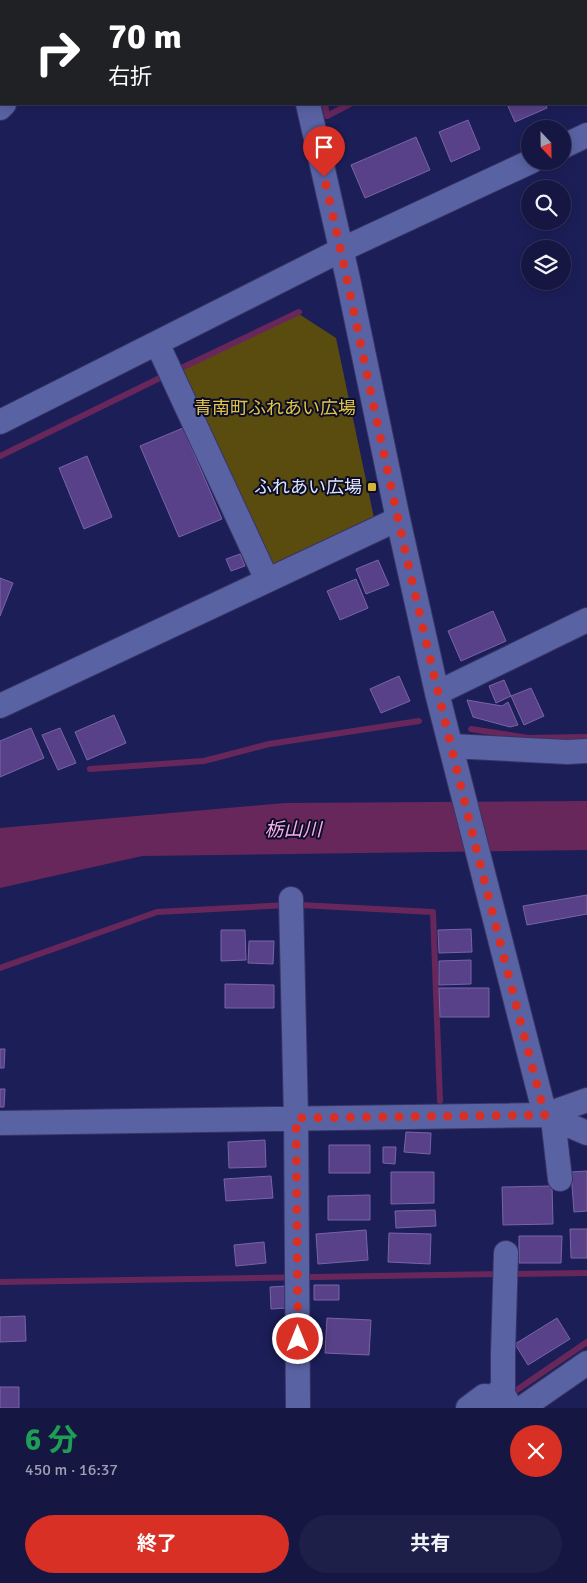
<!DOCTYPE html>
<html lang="ja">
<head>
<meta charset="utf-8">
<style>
  body { margin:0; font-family:Signika,"Noto Sans JP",sans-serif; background:#1e1f49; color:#f1f3f6; height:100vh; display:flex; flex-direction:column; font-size:19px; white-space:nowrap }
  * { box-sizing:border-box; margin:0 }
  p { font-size:16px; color:#9d9fb2 }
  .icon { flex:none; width:28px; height:28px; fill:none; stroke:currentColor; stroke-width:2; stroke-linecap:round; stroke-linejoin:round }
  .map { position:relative; height:1408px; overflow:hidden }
  .sheet { display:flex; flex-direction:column; background:#151642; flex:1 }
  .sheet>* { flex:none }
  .hud { position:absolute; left:0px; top:0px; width:588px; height:105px; box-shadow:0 2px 12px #0003,0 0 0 1px #34355b; background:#202124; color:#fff; overflow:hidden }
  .needle { width:32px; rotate:158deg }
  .controls { position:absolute; left:521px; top:120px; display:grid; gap:10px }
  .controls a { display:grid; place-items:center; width:50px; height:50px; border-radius:50%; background:#151642; box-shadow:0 2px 12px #0003,0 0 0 1px #34355b; font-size:25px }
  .pin { position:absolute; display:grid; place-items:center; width:42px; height:42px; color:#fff; margin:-51px -21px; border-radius:50% 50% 50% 0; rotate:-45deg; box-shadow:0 0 5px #0007 }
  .pin .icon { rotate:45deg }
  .me { position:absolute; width:55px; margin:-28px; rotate:0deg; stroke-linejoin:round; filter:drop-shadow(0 0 4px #0008) }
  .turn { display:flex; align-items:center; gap:18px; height:105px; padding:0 25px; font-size:22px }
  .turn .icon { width:65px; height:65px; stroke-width:2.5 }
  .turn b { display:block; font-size:35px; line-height:42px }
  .round { display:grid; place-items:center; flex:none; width:52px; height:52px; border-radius:26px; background:#1e1f49 }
  .overview { display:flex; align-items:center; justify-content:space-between; height:85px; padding:0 25px }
  h1 { font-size:30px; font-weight:700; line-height:38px; color:#1e9e55 }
  .button { display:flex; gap:10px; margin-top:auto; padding:10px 25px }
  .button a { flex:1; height:58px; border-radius:30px; background:#d93025; color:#fff; font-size:20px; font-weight:700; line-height:58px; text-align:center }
  .button a+a { background:#1e1f49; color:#f1f3f6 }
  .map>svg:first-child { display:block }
  .green { fill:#5a4c0e }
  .water { fill:#68275b }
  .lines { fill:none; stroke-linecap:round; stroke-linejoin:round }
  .stream { stroke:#68275b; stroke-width:6 }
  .building { fill:#584188; stroke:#7864a7 }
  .minor-casing { stroke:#393465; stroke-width:26 }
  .minor { stroke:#5963a4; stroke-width:24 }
  .route { stroke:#d93025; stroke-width:9; stroke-dasharray:0 16.2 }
  .poi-dot { fill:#d3b635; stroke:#0b0d26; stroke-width:2 }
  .labels { text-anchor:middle; stroke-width:4; stroke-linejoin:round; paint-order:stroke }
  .park-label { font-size:18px; fill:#e2c548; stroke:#0b0d26 }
  .poi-label { font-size:18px; fill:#e0e5fb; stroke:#0b0d26; text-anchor:end }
  .water-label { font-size:19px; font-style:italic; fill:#faade7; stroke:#0b0d26 }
</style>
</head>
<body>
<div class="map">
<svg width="587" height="1408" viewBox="0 0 587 1408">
  <rect width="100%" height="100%" fill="#1c1e58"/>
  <path class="green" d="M 299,314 L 336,338 L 374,518 L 266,570 L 176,372 Z"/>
  <path class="water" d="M 587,801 L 587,850 L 142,856 L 0,888 L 0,828 L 285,803 Z"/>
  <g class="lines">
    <path class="stream" d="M 301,0 L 301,1
      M 102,1 L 103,0
      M 586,12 L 587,12
      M 325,104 L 327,116 L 350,104
      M 175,371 L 299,312
      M 0,456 L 166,375
      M 471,729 L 528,738 L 587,737
      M 90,769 L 204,761 L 269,744 L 419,721
      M 300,905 L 433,912 L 440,1101
      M 0,968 L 157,912 L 288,905
      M 511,1274 L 587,1273
      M 0,1282 L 501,1274
      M 508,1396 L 587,1342"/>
  </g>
  <path class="building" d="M 507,104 L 546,104 L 547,108 L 515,122 Z
    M 468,120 L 480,149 L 451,162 L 439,132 Z
    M 416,137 L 430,170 L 365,198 L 351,165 Z
    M 183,428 L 222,519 L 179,537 L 140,446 Z
    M 87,456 L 112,517 L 84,529 L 59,468 Z
    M 240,554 L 245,566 L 231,571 L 226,559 Z
    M 378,560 L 389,585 L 366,594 L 356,569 Z
    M 0,578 L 13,583 L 0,616 Z
    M 356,579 L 368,608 L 340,620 L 327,591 Z
    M 493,611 L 506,641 L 461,661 L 448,631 Z
    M 399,676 L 410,701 L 381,713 L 370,689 Z
    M 504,680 L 511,696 L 496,703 L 489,686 Z
    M 531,688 L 544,716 L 524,725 L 511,696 Z
    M 467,700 L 502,706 L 508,702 L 518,725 L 510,727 L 473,717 Z
    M 114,715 L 126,743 L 87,760 L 75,732 Z
    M 31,728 L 44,758 L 0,777 L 0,741 Z
    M 60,728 L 76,763 L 58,770 L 42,735 Z
    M 587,895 L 587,914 L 527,925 L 523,906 Z
    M 471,929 L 472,952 L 439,953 L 438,930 Z
    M 221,930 L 245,930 L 246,960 L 221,961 Z
    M 249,941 L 274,941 L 273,964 L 248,963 Z
    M 471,960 L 471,984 L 439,985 L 439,961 Z
    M 225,984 L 274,985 L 274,1008 L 225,1008 Z
    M 439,988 L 489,988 L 489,1017 L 440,1017 Z
    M 0,1049 L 5,1049 L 4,1068 L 0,1068 Z
    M 0,1089 L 5,1089 L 4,1107 L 0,1107 Z
    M 406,1132 L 431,1133 L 430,1154 L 404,1152 Z
    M 265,1140 L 266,1167 L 229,1168 L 228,1142 Z
    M 329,1145 L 370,1145 L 370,1173 L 329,1173 Z
    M 383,1147 L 396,1147 L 395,1164 L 383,1163 Z
    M 587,1171 L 587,1211 L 574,1212 L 571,1172 Z
    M 391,1172 L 434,1172 L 434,1203 L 391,1204 Z
    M 271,1176 L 273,1198 L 226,1201 L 224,1179 Z
    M 552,1186 L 553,1224 L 503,1225 L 502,1187 Z
    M 370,1195 L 370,1220 L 328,1220 L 328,1196 Z
    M 435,1210 L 436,1226 L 396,1228 L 395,1211 Z
    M 570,1229 L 587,1229 L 587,1258 L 571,1258 Z
    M 366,1230 L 368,1260 L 318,1264 L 316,1234 Z
    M 389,1233 L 431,1234 L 430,1264 L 388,1262 Z
    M 519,1236 L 562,1236 L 561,1263 L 519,1263 Z
    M 264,1242 L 266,1263 L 236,1266 L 234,1245 Z
    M 314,1285 L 339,1285 L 339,1300 L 314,1300 Z
    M 286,1286 L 287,1308 L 271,1309 L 270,1287 Z
    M 25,1316 L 26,1341 L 0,1342 L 0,1317 Z
    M 327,1318 L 371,1320 L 369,1355 L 325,1353 Z
    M 557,1318 L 570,1339 L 528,1365 L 515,1344 Z
    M 0,1387 L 19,1387 L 19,1408 L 0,1408 Z"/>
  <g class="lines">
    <defs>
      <path id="minor" d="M 284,0 L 284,1
        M 115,1 L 116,0
        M 308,104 L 348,279 L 398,519 L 437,693 L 545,1115
        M 0,108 L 4,104
        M 562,147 L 587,135
        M 157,343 L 267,580
        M 0,422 L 341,250 L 532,161
        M 437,693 L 587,620
        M 0,706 L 398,519
        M 451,746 L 567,752 L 587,751
        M 291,899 L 296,1118 L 298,1408
        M 545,1115 L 587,1133
        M 553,1119 L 560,1179
        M 0,1123 L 545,1115 L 587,1100
        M 492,1397 L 503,1389 L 503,1354 L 506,1253
        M 468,1408 L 484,1396 L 506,1399
        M 522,1408 L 587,1363"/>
    </defs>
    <use href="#minor" class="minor-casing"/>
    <use href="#minor" class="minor"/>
  </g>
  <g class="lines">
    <path class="route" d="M 298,1339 L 296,1118 L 545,1115 C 493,918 443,721 399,523 C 373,407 351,292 324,177"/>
  </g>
  <rect class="poi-dot" x="367" y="482" width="10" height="10" rx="2.5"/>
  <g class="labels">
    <g class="park-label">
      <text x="275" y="414">青南町ふれあい広場</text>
    </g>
    <g class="poi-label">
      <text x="362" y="493">ふれあい広場</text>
    </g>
    <g class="water-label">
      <text x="293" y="836">栃山川</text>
    </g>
  </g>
</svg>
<div class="controls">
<a><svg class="needle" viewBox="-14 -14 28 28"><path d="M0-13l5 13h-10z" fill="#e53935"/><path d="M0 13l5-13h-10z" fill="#9d9fb2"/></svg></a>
<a><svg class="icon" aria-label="search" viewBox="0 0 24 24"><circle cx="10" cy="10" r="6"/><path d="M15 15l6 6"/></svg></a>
<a><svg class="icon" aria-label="layers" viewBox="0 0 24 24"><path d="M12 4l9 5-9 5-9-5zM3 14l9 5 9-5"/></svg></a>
</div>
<div class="pin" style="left:324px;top:177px;background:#d93025"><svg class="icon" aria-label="arrive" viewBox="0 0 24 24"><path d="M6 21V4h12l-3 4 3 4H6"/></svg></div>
<svg class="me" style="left:298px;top:1339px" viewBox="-20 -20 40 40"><circle r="17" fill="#d93025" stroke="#fff" stroke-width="3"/><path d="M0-11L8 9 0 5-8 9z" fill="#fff"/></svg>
<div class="hud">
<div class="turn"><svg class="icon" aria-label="right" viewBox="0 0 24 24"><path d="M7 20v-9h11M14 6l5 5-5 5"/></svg><div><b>70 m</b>右折</div></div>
</div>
</div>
<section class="sheet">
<div class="overview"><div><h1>6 分</h1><p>450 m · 16:37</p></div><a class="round" style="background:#d93025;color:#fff"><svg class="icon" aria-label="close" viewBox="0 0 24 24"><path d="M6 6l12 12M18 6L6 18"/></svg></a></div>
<div class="button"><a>終了</a><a>共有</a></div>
</section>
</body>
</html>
